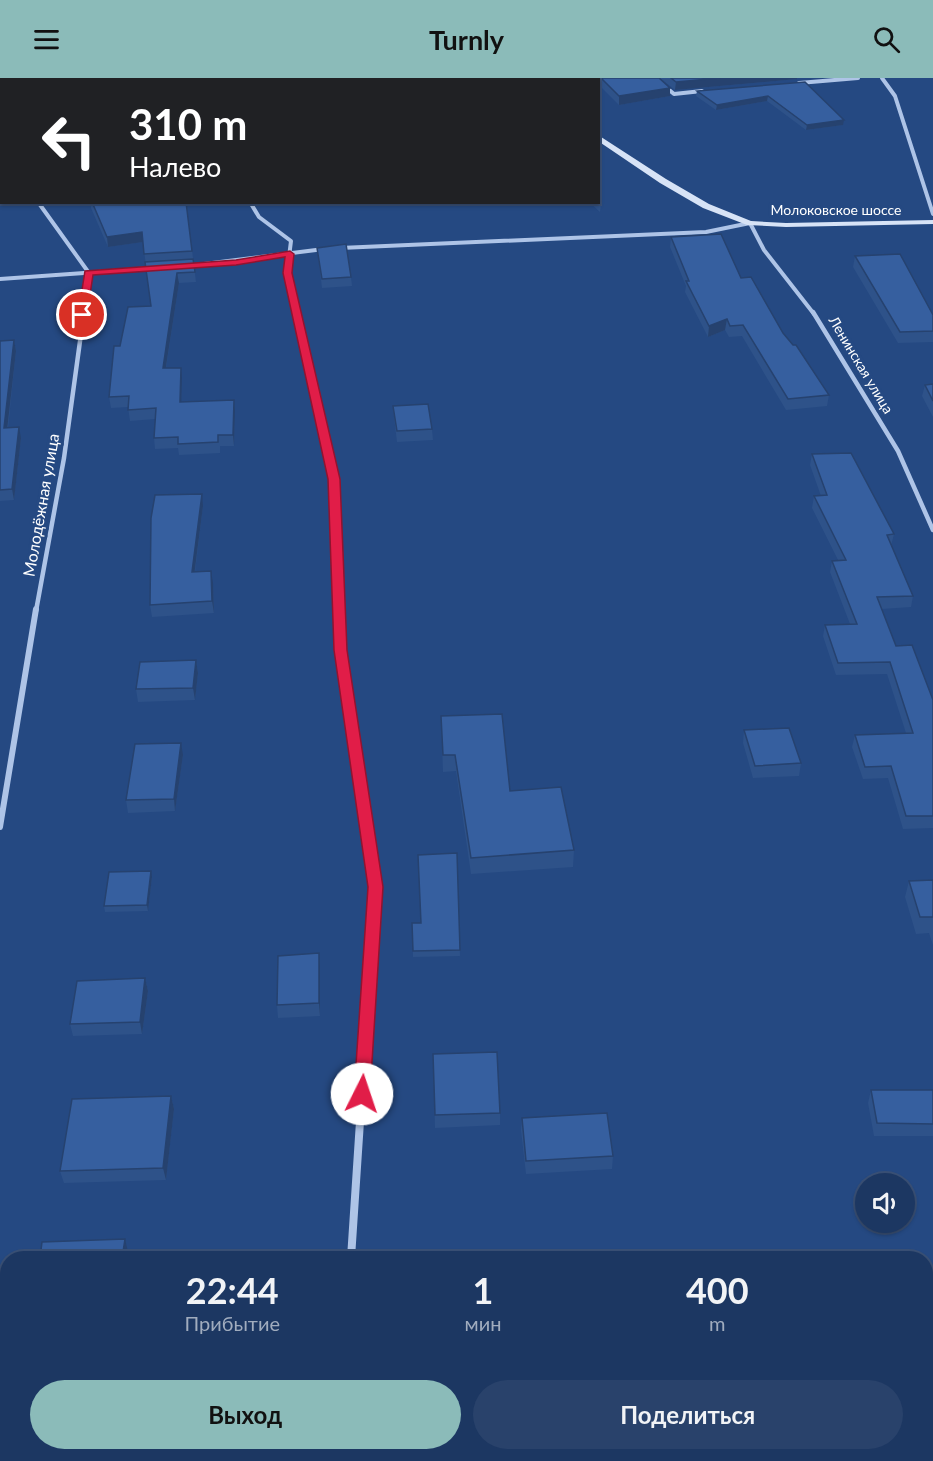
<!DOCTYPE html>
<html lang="ru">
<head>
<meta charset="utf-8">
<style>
  body { margin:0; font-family:Lato,sans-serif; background:#29426b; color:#f1f3f6; height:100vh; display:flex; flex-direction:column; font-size:22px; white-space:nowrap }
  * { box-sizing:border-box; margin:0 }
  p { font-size:20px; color:#a0acbe }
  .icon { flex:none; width:33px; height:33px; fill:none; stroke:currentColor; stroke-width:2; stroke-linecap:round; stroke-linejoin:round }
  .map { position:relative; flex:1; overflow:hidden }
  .sheet { position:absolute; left:0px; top:1173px; width:933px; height:210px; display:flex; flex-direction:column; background:#1c3762; border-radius:24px 24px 0 0; box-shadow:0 2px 4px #0004,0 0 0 2px #3a5177 }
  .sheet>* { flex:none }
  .guide { position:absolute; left:0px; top:0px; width:600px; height:126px; box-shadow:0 2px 4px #0004,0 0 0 2px #3a5177; background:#202124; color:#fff; overflow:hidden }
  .controls { position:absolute; left:855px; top:1095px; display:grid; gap:12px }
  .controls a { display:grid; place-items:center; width:60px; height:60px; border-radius:50%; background:#1c3762; box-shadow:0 2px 4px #0004,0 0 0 2px #3a5177; font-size:30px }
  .pin { position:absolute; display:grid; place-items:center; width:51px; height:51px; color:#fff; margin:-26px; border:3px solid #fff; border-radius:50%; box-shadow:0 2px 6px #0007 }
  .me { position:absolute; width:66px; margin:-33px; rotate:4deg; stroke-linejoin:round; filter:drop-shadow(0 0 4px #0008) }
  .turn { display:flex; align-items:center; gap:21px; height:126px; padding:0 30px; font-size:27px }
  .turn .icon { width:78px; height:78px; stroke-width:2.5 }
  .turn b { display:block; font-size:42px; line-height:51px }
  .eta { display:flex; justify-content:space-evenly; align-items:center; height:102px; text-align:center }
  .eta b { font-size:36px; font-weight:700; line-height:42px }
  .button { display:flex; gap:12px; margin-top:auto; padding:12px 30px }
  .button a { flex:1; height:69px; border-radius:36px; background:#8bbbb9; color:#111; font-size:24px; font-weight:700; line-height:69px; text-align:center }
  .button a+a { background:#29426b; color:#f1f3f6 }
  header { display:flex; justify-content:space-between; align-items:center; height:78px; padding:0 30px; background:#8bbbb9; color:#111; font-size:27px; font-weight:700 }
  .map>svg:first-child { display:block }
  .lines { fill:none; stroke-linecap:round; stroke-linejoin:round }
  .minor-far3 { stroke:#aec4e7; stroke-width:4 }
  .minor-far2 { stroke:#aec4e7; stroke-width:4.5 }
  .minor-far1 { stroke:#aec4e7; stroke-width:6 }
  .minor { stroke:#aec4e7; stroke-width:8 }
  .secondary { fill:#d7e3f6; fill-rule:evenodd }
  .wall { fill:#2e5289 }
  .shaded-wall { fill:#26426f }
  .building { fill:#365f9f; stroke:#26426f; stroke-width:1.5 }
  .route { fill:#e11d48; stroke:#92132f; stroke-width:1.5 }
  .labels { text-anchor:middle; stroke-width:6; stroke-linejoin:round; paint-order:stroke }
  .far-street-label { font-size:14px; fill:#fff; stroke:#254982 }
  .street-label { font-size:16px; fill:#fff; stroke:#254982 }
</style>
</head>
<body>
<header><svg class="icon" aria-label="menu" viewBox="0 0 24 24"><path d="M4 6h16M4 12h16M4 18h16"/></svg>Turnly<svg class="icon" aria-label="search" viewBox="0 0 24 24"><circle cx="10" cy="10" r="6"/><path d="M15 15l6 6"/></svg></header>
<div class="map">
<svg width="933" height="1383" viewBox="0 0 933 1383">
  <rect width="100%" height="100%" fill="#254982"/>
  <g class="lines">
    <path class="minor-far3" d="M 655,0 L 674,16 L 702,13
      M 882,0 L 895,18 L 933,136
      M 799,5 L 858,0
      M 0,59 L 2,61
      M 38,124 L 89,195 L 84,236
      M 250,124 L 259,139 L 291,163 L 287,195 L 296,236
      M 340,170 L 706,154 L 750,145 L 764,172 L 814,236
      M 188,188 L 324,171
      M 0,201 L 154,190"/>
    <path class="minor-far2" d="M 296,234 L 334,401 L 339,533
      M 813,234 L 898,373 L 933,452
      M 36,533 L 64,380 L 84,234"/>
    <path class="minor-far1" d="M 339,531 L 341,571 L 376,809 L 369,908
      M 0,749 L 36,531"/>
    <path class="minor" d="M 351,1180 L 369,907
      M 333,1376 L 333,1383"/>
    <path class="secondary" d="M 510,0 L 517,0 L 518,2 L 511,2 Z
      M 598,57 L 666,101 L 709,126 L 751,143 L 786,145 L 933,142 L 933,146 L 786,149 L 747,147 L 703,130 L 660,105 L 598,63 Z"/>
  </g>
  <path class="wall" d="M 592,0 L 659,0 L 670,10 L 670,18 L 619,27 L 598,6 L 598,2 L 594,2 Z
    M 660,0 L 797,0 L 797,1 L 675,12 Z
    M 805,4 L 843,47 L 806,52 L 767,23 L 716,32 L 696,18 L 697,13 Z
    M 598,120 L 601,126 L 600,134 L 589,124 L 598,124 Z
    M 90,124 L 186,124 L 196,204 L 179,205 L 166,290 L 182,300 L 181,324 L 234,322 L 235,333 L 234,368 L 220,368 L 220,375 L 179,377 L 178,370 L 155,371 L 154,360 L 155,341 L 130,343 L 128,329 L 111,330 L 109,319 L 120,268 L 151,228 L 143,164 L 108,169 L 91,130 Z
    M 671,159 L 741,200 L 829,317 L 827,328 L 786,332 L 742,258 L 729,259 L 725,252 L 708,259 L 685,214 L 686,208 L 670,169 Z
    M 317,170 L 351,199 L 352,208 L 322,210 Z
    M 855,178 L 933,237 L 933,264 L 898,265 L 853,189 Z
    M 14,262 L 16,273 L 8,350 L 21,360 L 14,422 L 0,423 L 0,263 Z
    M 933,306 L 933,339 L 922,318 L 925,307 Z
    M 393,328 L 432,351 L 433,362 L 397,364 L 394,339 Z
    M 812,376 L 894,456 L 891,468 L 913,518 L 911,529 L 882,531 L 896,568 L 933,622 L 933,750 L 903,751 L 888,700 L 863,701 L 852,669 L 855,657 L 906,655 L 887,596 L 836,597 L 823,558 L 825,547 L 850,546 L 830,494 L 832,483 L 838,482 L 812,430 L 814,418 L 821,418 L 810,387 Z
    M 203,428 L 195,494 L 213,505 L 214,535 L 152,539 L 150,527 Z
    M 196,582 L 198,595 L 195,622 L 138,624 L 136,611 Z
    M 441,638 L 510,713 L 574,772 L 573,789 L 471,796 L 456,693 L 443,694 Z
    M 744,652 L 801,685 L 799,698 L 753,700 L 743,665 Z
    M 183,677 L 175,733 L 128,735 L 126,722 Z
    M 457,775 L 460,878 L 413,879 L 412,845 L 420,845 Z
    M 152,799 L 148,833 L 105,834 L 104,828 Z
    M 933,802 L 933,867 L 929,855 L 916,856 L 905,819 L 909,803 Z
    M 319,875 L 320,888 L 320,938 L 278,940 L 277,927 Z
    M 145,900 L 148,913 L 142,956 L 73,958 L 70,946 Z
    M 433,976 L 500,1035 L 500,1047 L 435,1050 Z
    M 871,1012 L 933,1012 L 933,1058 L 874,1058 L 868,1025 Z
    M 171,1018 L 174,1031 L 166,1102 L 64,1105 L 60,1093 Z
    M 522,1040 L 613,1078 L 612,1091 L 526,1096 L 521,1052 Z"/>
  <path class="shaded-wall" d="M 720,0 L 797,0 L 797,1 L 675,12 L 676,4 Z
    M 670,10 L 670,18 L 619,27 L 619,18 Z
    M 768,18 L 767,23 L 716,32 L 717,27 Z
    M 844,42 L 843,47 L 806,52 L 807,47 Z
    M 142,154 L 143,164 L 108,169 L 107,159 Z
    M 177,195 L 179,205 L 164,301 L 163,290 Z
    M 727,241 L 725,252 L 708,259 L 709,248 Z
    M 14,262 L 16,273 L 6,361 L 4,350 Z
    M 181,290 L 182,300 L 181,335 L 180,324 Z
    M 234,322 L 235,333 L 234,368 L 233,357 Z
    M 19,349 L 21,360 L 14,422 L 12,411 Z
    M 202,416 L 203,428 L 193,506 L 192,494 Z
    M 211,493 L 213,505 L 214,535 L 212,523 Z
    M 196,582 L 198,595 L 195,622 L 193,610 Z
    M 181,665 L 183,677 L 175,733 L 174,721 Z
    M 151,793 L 152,799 L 148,833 L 147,827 Z
    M 319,875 L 320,888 L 320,938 L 319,925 Z
    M 145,900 L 148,913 L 142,956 L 140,944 Z
    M 171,1018 L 174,1031 L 166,1102 L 163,1090 Z
    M 125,1161 L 128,1174 L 127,1180 L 122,1180 Z"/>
  <path class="building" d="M 601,0 L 659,0 L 670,10 L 619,18 Z
    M 671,0 L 720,0 L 676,4 Z
    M 805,4 L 844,42 L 807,47 L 768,18 L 717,27 L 697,13 Z
    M 92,124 L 186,124 L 192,173 L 144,176 L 142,154 L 107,159 Z
    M 721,156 L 741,200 L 751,199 L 783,255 L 793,267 L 796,267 L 829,317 L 788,321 L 743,247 L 730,248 L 727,241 L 709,248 L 686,203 L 689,203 L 671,159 Z
    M 346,166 L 351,199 L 322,201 L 317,170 Z
    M 900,176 L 933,237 L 933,253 L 900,254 L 855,178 Z
    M 193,181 L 195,194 L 177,195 L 163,290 L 181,290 L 180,324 L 234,322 L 233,357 L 218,357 L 218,364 L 178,366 L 178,359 L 154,360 L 156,330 L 128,332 L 129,318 L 109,319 L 114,268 L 120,268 L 128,229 L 151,228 L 145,184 Z
    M 14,262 L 4,350 L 19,349 L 12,411 L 0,412 L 0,263 Z
    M 933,306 L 933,323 L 925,307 Z
    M 428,326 L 432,351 L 397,353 L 393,328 Z
    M 851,375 L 894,456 L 887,457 L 913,518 L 877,519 L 896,568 L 912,567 L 933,622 L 933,738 L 906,738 L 891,688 L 865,689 L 855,657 L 913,655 L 890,584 L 838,585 L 825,547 L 857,546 L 832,483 L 846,482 L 814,418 L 827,417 L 812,376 Z
    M 202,416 L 192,494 L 211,493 L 212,523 L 150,527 L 151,440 L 155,417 Z
    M 196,582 L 193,610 L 136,611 L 140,584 Z
    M 502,636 L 510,713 L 561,709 L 574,772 L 471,780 L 455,677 L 443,677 L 441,638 Z
    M 789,650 L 801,685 L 755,688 L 744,652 Z
    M 181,665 L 174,721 L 126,722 L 135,666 Z
    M 457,775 L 460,872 L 413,873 L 412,845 L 421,845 L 418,777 Z
    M 151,793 L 147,827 L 104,828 L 109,794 Z
    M 933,802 L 933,839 L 920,839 L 909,803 Z
    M 319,875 L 319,925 L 277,927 L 278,878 Z
    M 145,900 L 140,944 L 70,946 L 77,903 Z
    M 497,974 L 500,1035 L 435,1037 L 433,976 Z
    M 871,1012 L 933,1012 L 933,1046 L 877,1045 Z
    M 171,1018 L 163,1090 L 60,1093 L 72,1021 Z
    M 607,1035 L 613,1078 L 526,1083 L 522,1040 Z
    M 125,1161 L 122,1180 L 40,1180 L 42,1164 Z
    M 494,1177 L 495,1180 L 426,1180 Z
    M 517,1376 L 563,1376 L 564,1383 L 518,1383 Z"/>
  <path class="route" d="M 290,173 L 294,176 L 292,195 L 340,401 L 347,572 L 383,809 L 370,1016 L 368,1020 L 356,1020 L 354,1016 L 368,809 L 334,572 L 328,401 L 283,195 L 285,179 L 236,187 L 93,197 L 87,237 L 82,240 L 78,237 L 85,193 L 236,182 Z"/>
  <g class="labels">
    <g class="far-street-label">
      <text x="836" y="137">Молоковское шоссе</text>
      <text transform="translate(861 287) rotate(59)" y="5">Ленинская улица</text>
    </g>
    <g class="street-label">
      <text transform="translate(41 427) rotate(-80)" y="6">Молодёжная улица</text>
    </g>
  </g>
</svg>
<div class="controls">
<a><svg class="icon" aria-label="sound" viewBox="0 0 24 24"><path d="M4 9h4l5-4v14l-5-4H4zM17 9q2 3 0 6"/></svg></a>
</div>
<div class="pin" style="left:82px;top:237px;background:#d93025"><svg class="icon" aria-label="arrive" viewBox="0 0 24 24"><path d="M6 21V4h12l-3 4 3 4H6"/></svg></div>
<svg class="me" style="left:362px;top:1016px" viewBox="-20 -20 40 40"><circle r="19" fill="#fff"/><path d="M0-13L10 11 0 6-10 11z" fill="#e11d48"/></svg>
<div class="guide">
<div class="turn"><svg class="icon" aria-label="left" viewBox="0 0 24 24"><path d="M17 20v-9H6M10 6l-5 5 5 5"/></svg><div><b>310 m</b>Налево</div></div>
</div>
<section class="sheet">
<div class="eta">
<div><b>22:44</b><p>Прибытие</p></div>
<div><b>1</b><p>мин</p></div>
<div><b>400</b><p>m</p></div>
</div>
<div class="button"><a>Выход</a><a>Поделиться</a></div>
</section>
</div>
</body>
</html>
